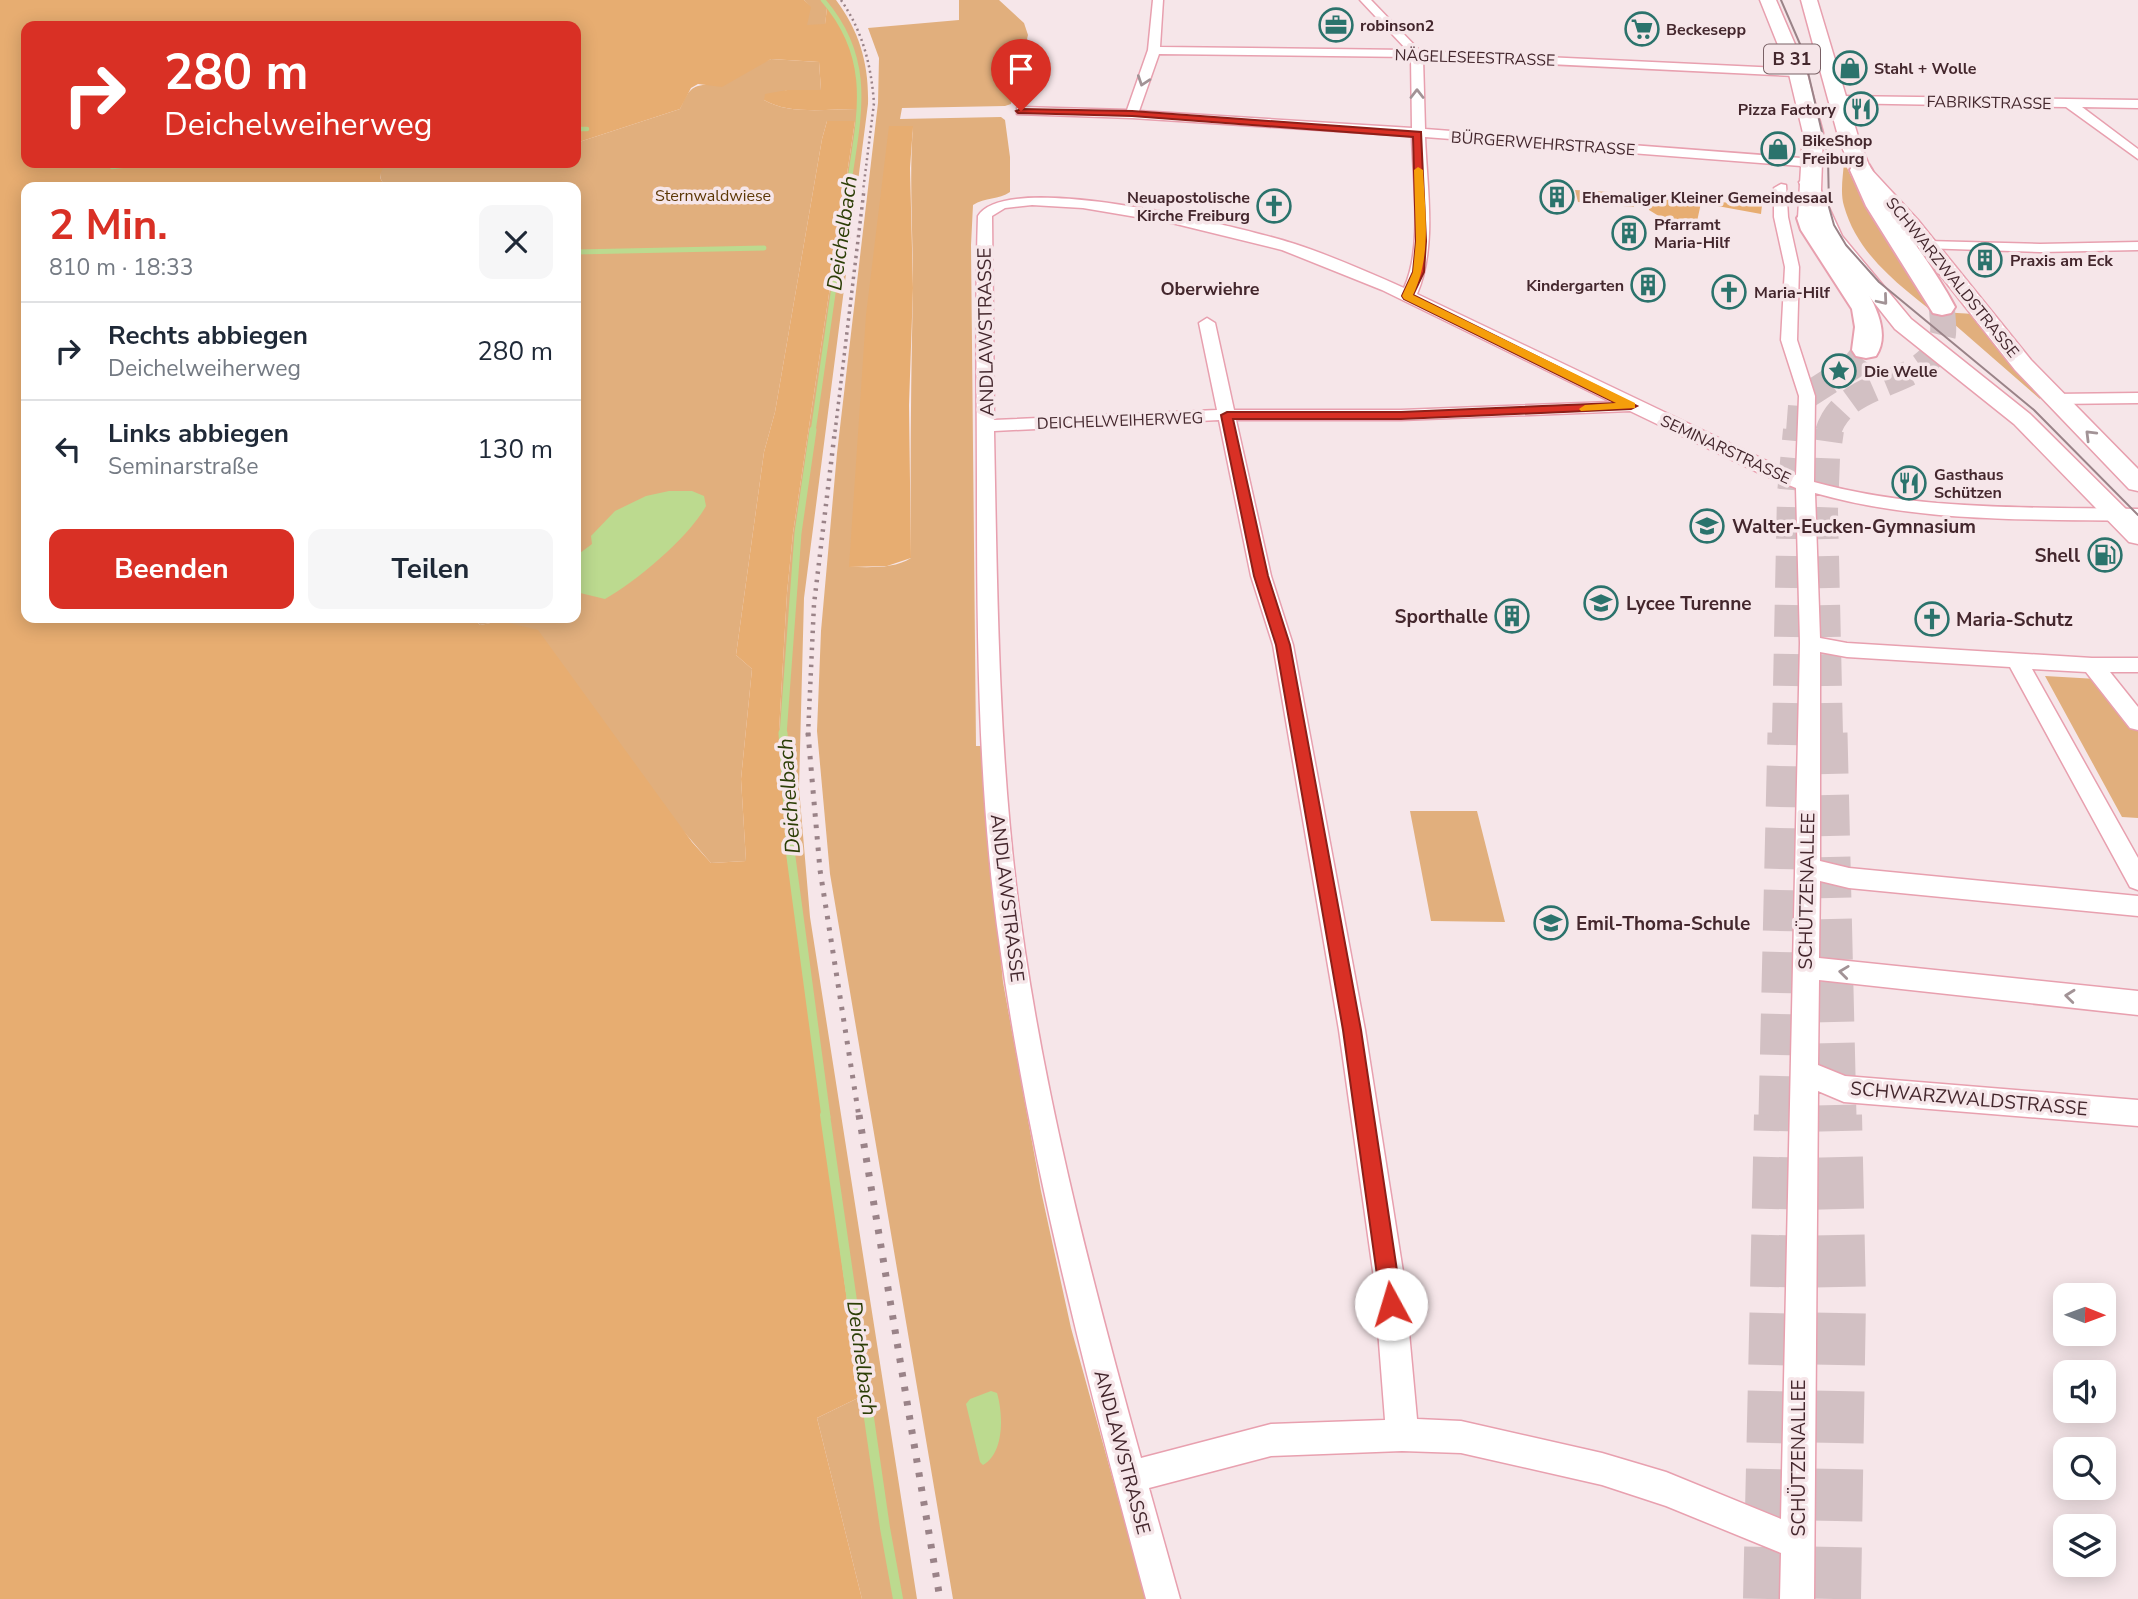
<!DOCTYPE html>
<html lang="de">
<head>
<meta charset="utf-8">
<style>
  body { margin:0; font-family:"Nunito Sans",sans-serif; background:#f6f6f7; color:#1f2937; height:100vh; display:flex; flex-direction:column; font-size:26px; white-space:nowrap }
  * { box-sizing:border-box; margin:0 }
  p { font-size:23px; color:#747a83 }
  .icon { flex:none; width:38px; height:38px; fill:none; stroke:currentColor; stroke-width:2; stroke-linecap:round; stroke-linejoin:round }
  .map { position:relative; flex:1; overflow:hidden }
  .sheet { position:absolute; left:21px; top:182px; width:560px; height:441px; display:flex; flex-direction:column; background:#fff; border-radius:14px; box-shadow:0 4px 18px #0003 }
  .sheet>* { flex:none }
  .guide { position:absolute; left:21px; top:21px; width:560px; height:147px; border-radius:14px; box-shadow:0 4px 18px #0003; background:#d93025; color:#fff; overflow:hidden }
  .needle { width:46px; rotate:91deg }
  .tools { position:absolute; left:2053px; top:1283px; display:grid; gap:14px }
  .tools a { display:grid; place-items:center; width:63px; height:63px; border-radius:14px; background:#fff; box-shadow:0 4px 18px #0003; font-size:35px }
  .pin { position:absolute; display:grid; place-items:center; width:60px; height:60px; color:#fff; margin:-72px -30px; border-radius:50% 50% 50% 0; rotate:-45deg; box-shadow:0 0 7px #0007 }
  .pin .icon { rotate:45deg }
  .me { position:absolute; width:77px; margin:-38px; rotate:354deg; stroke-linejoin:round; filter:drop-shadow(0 0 5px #0008) }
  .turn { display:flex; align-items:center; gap:24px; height:147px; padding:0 28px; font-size:32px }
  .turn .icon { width:91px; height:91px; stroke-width:2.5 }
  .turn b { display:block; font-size:49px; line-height:60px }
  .round { display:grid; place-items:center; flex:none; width:74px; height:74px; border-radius:14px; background:#f6f6f7 }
  .summary { display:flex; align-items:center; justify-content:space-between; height:119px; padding:0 28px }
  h1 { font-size:42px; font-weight:700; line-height:52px; color:#d93025 }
  .primary-button { display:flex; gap:14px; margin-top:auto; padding:14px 28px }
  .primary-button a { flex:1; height:80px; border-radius:14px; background:#d93025; color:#fff; font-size:28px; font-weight:700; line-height:80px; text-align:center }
  .primary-button a+a { background:#f6f6f7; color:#1f2937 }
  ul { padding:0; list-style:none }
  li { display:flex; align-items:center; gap:21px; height:98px; padding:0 28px; border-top:2px solid #e0e1e3 }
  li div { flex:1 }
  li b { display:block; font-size:26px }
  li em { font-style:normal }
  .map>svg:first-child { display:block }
  .green { fill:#e1af7d; fill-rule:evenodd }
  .forest { fill:#e7ad71 }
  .water { fill:#bcda8f }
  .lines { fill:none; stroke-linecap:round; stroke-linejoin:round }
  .stream-far4 { stroke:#bcda8f; stroke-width:4.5 }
  .stream-far3 { stroke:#bcda8f; stroke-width:5 }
  .stream-far2 { stroke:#bcda8f; stroke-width:7 }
  .stream-far1 { stroke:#bcda8f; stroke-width:9 }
  .stream { stroke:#bcda8f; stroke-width:10 }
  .highway-tunnel-far3 { stroke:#d2c0c3; stroke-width:26; stroke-dasharray:26 13; stroke-linecap:butt }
  .highway-tunnel-far2 { stroke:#d2c0c3; stroke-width:32; stroke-dasharray:32 17; stroke-linecap:butt }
  .highway-tunnel-far1 { stroke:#d2c0c3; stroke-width:41; stroke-dasharray:41 21; stroke-linecap:butt }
  .highway-tunnel { stroke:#d2c0c3; stroke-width:52; stroke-dasharray:52 26; stroke-linecap:butt }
  .street-casing { stroke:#e8a0af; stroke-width:3 }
  .secondary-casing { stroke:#e8a0af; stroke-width:3 }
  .primary-casing { stroke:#e8a0af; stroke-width:3 }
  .highway-casing { stroke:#e8a0af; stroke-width:4 }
  .street { fill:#fff; fill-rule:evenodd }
  .secondary { fill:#fff; fill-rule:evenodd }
  .primary { fill:#fff; fill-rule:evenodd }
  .highway { fill:#fff; fill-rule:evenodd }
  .tram { stroke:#9a8388; stroke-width:2 }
  .rail-far4 { stroke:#9a8388; stroke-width:2.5; stroke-dasharray:2 3.5; stroke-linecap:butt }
  .rail-far3 { stroke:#9a8388; stroke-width:3.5; stroke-dasharray:2.5 4.5; stroke-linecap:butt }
  .rail-far2 { stroke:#9a8388; stroke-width:4.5; stroke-dasharray:2.5 6; stroke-linecap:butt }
  .rail-far1 { stroke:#9a8388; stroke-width:5; stroke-dasharray:3.5 8; stroke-linecap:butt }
  .rail { stroke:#9a8388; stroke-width:7; stroke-dasharray:4.5 10; stroke-linecap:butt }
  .oneway { stroke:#a29396 }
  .route { fill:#d93025; stroke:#8d1f18; stroke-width:2 }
  .slow { fill:#f59e0b }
  .labels { text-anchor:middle; stroke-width:7; stroke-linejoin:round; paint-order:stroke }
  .far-poi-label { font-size:16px; font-weight:bold; fill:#44272d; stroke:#f6e6e9; text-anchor:start }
  .far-street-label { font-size:16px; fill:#44272d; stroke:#f6e6e9 }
  .far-park-label { font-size:16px; fill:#5b3604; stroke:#f6e6e9 }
  .shield { fill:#f6e6e9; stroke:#796065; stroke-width:2 }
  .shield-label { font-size:18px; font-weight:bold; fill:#44272d }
  .far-neighbourhood-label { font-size:18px; font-weight:bold; fill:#44272d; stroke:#f6e6e9 }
  .street-label { font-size:19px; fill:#44272d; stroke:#f6e6e9 }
  .poi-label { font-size:19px; font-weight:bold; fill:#44272d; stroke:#f6e6e9; text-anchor:start }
  .water-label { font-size:21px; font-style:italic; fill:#2c3e06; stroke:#f6e6e9 }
</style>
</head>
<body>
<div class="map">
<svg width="2138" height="1599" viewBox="0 0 2138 1599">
  <rect width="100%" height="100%" fill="#f6e6e9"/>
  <path class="green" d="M 804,0 L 836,0 C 860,32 869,65 868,104 L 804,598 L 799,788 L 810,917 L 917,1599 L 862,1599 L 817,1418 L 860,1397 L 789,869 L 779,731 L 787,593 L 793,533 L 855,121 L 827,121 L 822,139 L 775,412 L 764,452 L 736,655 L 752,669 L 741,779 L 746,861 L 711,863 L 501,621 L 480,625 L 473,618 L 576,618 L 576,187 L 389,187 C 381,183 380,179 380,170 L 388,163 L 576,163 L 576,143 L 680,109 C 687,94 690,84 708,85 L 771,59 L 819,62 L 821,90 L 787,90 L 764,100 C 789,115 828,109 856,109 L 827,8 L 825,25 L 806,25 L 810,7 Z
    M 959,0 L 999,0 L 1024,23 L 1028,35 L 1011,104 L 1005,106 L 902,108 L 900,119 L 1001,117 L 1005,120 L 1010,157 L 1010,192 C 999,200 985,197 973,205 L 971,245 L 976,746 L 981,746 L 1003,982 L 1041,1191 L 1071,1328 L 1146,1599 L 953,1599 L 830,874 L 817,731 L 821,631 L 837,453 L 878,103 L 879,58 L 868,28 L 959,20 ZM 913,126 C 909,180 913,233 913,286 C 911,377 910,467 911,558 C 894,569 870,567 850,567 Z
    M 1844,162 L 1865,204 L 1921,289 C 1933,317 1944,311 1971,314 L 2040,391 L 2040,399 L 1954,324 L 1948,324 C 1908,291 1859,260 1844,206 C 1840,193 1843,176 1844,162 Z
    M 1575,190 L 1626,193 L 1634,207 L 1578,202 Z
    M 2045,676 L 2097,679 L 2138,731 L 2138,818 L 2122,817 Z
    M 1410,811 L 1477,811 L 1505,922 L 1431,921 Z"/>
  <path class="forest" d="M 0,0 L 804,0 L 811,7 L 807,25 L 825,24 L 827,8 L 829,7 C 850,38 863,71 857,109 C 828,109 789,115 764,100 L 765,94 L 787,90 L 821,90 L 819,62 L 771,59 L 722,87 L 698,84 L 691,88 L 680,109 L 576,143 L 576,26 L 26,26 L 26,163 L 388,163 C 379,171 376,180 389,187 L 26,187 L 26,618 L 473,618 L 480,625 L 501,621 L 538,630 L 692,842 L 711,863 L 746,861 L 741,779 L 752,669 L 736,655 L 764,452 L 775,412 L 822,139 L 827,121 L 855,121 L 793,533 L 787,593 L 779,731 L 789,869 L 860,1397 L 817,1418 L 862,1599 L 0,1599 Z
    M 889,126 L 913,126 L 910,168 L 913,288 L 909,405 L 911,558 L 887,566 L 849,567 L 866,315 Z
    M 1647,197 L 1762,205 L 1761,214 L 1701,203 L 1696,226 L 1662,218 L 1649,210 Z"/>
  <path class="water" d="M 669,491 L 692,491 L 704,496 L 706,506 C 689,537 636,582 605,599 L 576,592 L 576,556 L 592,544 L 591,536 L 615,511 L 646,496 Z
    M 991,1391 L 997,1393 C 1003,1413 1005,1453 983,1465 L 980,1462 L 966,1404 L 970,1399 Z"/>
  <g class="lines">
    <path class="stream-far4" d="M 823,0 C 876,61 858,119 848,191
      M 576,129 L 587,129
      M 354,164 L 359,163
      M 112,167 L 147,163"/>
    <path class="stream-far3" d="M 576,252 L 764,248
      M 813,432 L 848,190"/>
    <path class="stream-far2" d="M 783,735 L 798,533 L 813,430"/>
    <path class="stream-far1" d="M 783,733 L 791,857 L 826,1117"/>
    <path class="stream" d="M 825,1115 L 885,1528 L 898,1599"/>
    <path class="highway-tunnel-far3" d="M 1799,432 L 1801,406 L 1808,395 L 1855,365 L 1866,350
      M 1828,432 C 1846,374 1930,391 1943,334 C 1944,326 1942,316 1942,307"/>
    <path class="highway-tunnel-far2" d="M 1788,735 L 1793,494 L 1799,430
      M 1827,735 L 1822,511 L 1824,458 L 1828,430"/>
    <path class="highway-tunnel-far1" d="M 1827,733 L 1836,1117
      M 1779,1117 L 1788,733"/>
    <path class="highway-tunnel" d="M 1769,1599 L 1780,1115
      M 1835,1599 L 1840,1299 L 1836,1115"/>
    <defs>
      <path id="street" d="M 1153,0 L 1163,0 L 1160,47 L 1407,50 L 1360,0 L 1371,0 L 1420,51 L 1800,69 L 1802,72 L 1796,76 L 1423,58 L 1425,129 L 1814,159 L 1821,163 L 1814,167 L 1425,137 C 1427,188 1437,247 1417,294 L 1796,475 L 1799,396 L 1781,340 L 1785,267 L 1774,217 L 1774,188 L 1781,184 L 1786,185 L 1788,217 L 1799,267 L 1797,340 L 1815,396 L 1814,482 C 1920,511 2029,507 2138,509 L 2138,521 C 2029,519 1920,523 1815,493 L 1820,638 L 1847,643 L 2092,658 L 2138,658 L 2138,672 L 2110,672 L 2138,707 L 2138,730 L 2130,728 L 2086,672 L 2032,669 L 2138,858 L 2138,890 L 2130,887 L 2010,667 L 1847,657 L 1820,652 L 1820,861 L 1849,868 L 2138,896 L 2138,916 L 1849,888 L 1820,881 L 1819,958 L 2138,991 L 2138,1015 L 1819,980 L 1818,1065 L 1845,1076 L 2138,1100 L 2138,1126 L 1844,1102 L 1818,1091 L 1814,1599 L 1780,1599 L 1781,1553 L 1666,1506 L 1602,1485 L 1461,1453 L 1402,1451 L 1271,1456 L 1149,1488 L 1180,1599 L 1146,1599 C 1088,1384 1031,1168 1000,947 C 978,794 977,638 977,483 C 977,394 975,305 978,216 C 1007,168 1245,228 1295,244 C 1332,256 1368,272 1404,288 C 1423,247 1413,181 1412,136 L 1132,118 L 1017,114 L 1017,108 L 1021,107 L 1127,110 L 1148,50 ZM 1159,54 L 1411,57 L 1412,128 L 1139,111 ZM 1032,205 L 1083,208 L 1172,223 L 1282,250 L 1382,290 L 1611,402 L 1401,410 L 1234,410 L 1215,323 L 1207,318 L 1199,323 L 1217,410 L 994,420 L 992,216 L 1005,208 ZM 1630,411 L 1757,472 L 1796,488 L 1800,643 L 1781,1519 L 1666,1472 L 1602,1453 L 1461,1421 L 1417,1419 L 1404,1278 L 1365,1030 L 1293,645 L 1271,576 L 1236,420 L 1401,420 ZM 1219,420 L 1251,576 L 1273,645 L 1339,1030 L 1374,1278 L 1385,1420 L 1271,1424 L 1141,1458 C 1089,1270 1039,1078 1016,885 C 998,734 997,582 994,431 Z
        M 1839,96 L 2138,100 L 2138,108 L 2082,107 L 2138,149 L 2138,159 L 2066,107 L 1835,103 L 1833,100 Z
        M 1927,241 L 2040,244 L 2138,242 L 2138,250 L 2040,252 L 1922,248 L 1920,245 L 1922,242 Z
        M 2138,393 L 2138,403 L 2054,404 L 2046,399 L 2054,394 Z"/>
      <path id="secondary" d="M 1861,164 L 1868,166 L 1918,220 L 2031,360 L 2138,469 L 2138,491 L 2129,489 L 2015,370 L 1904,229 L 1854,174 L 1852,170 L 1854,166 Z
        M 1808,176 L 1817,182 L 1842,236 L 1911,319 L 2030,414 L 2138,521 L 2138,544 L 2129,542 L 2014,424 L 1895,329 L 1823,238 L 1799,182 Z"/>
      <path id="primary" d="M 1760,0 L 1776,0 L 1806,70 L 1823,133 L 1820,218 L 1817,223 L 1801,223 L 1798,218 L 1803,133 L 1788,70 Z
        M 1801,0 L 1817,0 L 1860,143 L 1871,170 L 1868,174 L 1854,174 L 1840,143 Z"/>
      <path id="highway" d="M 1861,163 L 1869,165 L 1872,170 C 1893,220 1930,259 1955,307 L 1951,313 L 1942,315 L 1933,313 L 1866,206 L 1850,170 L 1853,165 Z
        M 1809,211 L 1817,213 C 1823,221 1825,230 1830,238 C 1849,266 1899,321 1876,356 L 1866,358 L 1856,356 L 1852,350 L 1855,327 L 1852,309 L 1801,230 L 1797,218 L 1801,213 Z"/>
    </defs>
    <use href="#street" class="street-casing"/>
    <use href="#secondary" class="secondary-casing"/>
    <use href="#primary" class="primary-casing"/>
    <use href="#highway" class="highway-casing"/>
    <use href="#street" class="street"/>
    <use href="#secondary" class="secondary"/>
    <use href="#primary" class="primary"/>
    <use href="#highway" class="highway"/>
    <path class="tram" d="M 1781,0 L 1803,51 L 1828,158 L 1829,207 L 1834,225 L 1846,245 L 1879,282 L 2034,410 L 2138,515"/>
    <path class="rail-far4" d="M 841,0 C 863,32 871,65 874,103 L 863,191"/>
    <path class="rail-far3" d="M 835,432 L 864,190"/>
    <path class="rail-far2" d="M 808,735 L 814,604 L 835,430"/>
    <path class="rail-far1" d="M 808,733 L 820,870 L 859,1117"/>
    <path class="rail" d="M 859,1115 L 940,1599"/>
  </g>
  <defs><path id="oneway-chevron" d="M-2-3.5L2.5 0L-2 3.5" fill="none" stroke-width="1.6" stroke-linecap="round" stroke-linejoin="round" transform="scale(1.75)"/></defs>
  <g class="oneway">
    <use href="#oneway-chevron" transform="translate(1143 81) rotate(109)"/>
    <use href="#oneway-chevron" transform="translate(1417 94) rotate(-90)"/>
    <use href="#oneway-chevron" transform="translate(1883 300) rotate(50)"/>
    <use href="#oneway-chevron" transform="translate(2090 435) rotate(-135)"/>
    <use href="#oneway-chevron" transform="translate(1844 972) rotate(-173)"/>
    <use href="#oneway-chevron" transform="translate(2070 996) rotate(-174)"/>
  </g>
  <path class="route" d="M 1021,109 L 1132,111 L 1421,132 L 1426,241 L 1424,272 L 1413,295 L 1637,406 L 1631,409 L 1401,419 L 1233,419 L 1268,576 L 1290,645 L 1361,1030 L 1402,1304 L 1399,1312 L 1391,1315 L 1384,1312 L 1381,1304 L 1343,1030 L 1276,645 L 1254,576 L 1221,415 L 1227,412 L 1401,412 L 1616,403 L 1404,299 L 1402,296 L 1413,272 L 1416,241 L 1413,137 L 1132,116 L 1018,113 L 1016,111 Z"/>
  <path class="slow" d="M 1418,167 L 1423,170 C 1425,213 1432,255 1413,295 L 1635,403 L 1635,408 L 1581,411 L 1579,409 L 1585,405 L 1616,403 L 1404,299 L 1402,296 L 1413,272 L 1416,241 L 1414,170 Z"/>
  <defs>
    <symbol id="office-ring" viewBox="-11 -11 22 22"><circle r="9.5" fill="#f6e6e9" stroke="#2b736c" stroke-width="1.5"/><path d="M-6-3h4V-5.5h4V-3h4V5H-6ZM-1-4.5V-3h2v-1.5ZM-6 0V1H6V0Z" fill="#2b736c"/></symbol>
    <symbol id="supermarket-ring" viewBox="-11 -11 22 22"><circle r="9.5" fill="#f6e6e9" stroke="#2b736c" stroke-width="1.5"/><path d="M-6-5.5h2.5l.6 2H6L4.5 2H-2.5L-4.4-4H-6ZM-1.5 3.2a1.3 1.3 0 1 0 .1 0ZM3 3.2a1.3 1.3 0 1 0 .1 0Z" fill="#2b736c"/></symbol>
    <symbol id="shop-ring" viewBox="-11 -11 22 22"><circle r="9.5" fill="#f6e6e9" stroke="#2b736c" stroke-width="1.5"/><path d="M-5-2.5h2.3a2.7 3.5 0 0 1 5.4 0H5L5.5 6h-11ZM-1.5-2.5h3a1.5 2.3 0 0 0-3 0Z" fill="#2b736c"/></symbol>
    <symbol id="restaurant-ring" viewBox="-11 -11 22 22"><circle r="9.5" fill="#f6e6e9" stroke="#2b736c" stroke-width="1.5"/><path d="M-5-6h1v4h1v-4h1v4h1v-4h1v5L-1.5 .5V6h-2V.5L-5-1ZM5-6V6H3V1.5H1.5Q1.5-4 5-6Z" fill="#2b736c"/></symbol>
    <symbol id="building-ring" viewBox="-11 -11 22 22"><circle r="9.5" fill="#f6e6e9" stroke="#2b736c" stroke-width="1.5"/><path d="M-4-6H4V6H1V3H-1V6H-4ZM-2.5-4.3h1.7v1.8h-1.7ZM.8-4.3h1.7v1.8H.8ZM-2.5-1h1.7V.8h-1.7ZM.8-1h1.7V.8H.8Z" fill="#2b736c"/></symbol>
    <symbol id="church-ring" viewBox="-11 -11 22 22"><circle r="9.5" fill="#f6e6e9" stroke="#2b736c" stroke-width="1.5"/><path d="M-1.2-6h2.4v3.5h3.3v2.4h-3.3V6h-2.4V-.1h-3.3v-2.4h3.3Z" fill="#2b736c"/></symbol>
    <symbol id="sight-ring" viewBox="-11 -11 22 22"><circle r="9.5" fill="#f6e6e9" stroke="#2b736c" stroke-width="1.5"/><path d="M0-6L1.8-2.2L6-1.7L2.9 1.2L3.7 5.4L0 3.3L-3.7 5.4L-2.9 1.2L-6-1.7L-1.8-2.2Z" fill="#2b736c"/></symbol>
    <symbol id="school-ring" viewBox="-11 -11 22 22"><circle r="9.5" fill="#f6e6e9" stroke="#2b736c" stroke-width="1.5"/><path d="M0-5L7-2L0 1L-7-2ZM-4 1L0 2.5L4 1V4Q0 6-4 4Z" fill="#2b736c"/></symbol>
    <symbol id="fuel-ring" viewBox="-11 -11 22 22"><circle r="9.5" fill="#f6e6e9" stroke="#2b736c" stroke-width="1.5"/><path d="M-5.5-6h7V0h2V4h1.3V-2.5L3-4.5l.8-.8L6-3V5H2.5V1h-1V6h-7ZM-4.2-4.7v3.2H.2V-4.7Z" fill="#2b736c"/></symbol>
  </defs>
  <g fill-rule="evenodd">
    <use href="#office-ring" x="1317" y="6" width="38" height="38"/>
    <use href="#supermarket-ring" x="1623" y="10" width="38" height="38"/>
    <use href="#shop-ring" x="1831" y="49" width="38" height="38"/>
    <use href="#restaurant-ring" x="1842" y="90" width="38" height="38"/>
    <use href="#shop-ring" x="1759" y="130" width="38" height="38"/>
    <use href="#building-ring" x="1538" y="178" width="38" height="38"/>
    <use href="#church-ring" x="1255" y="187" width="38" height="38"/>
    <use href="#building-ring" x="1610" y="214" width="38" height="38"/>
    <use href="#building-ring" x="1966" y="241" width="38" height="38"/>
    <use href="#building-ring" x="1629" y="266" width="38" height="38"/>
    <use href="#church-ring" x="1710" y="273" width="38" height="38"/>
    <use href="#sight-ring" x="1820" y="352" width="38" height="38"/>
    <use href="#restaurant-ring" x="1890" y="464" width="38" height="38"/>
    <use href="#school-ring" x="1688" y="507" width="38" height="38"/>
    <use href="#fuel-ring" x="2086" y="536" width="38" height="38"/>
    <use href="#school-ring" x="1582" y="584" width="38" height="38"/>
    <use href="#building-ring" x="1493" y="597" width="38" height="38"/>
    <use href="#church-ring" x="1913" y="600" width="38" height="38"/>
    <use href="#school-ring" x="1532" y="904" width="38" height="38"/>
  </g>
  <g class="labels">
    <g class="far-poi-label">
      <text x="1360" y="31">robinson2</text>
      <text x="1666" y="35">Beckesepp</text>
      <text x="1874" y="74">Stahl + Wolle</text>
      <text x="1836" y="115" text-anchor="end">Pizza Factory</text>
      <text x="1802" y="146">BikeShop<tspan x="1802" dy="18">Freiburg</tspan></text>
      <text x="1250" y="203" text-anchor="end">Neuapostolische<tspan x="1250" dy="18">Kirche Freiburg</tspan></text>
      <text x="1582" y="203">Ehemaliger Kleiner Gemeindesaal</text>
      <text x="1654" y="230">Pfarramt<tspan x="1654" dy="18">Maria-Hilf</tspan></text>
      <text x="2010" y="266">Praxis am Eck</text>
      <text x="1624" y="291" text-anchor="end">Kindergarten</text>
      <text x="1754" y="298">Maria-Hilf</text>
      <text x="1864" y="377">Die Welle</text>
      <text x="1934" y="480">Gasthaus<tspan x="1934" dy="18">Schützen</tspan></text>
    </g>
    <g class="far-street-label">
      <text transform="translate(1475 57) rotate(2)" y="6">NÄGELESEESTRASSE</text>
      <text transform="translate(1989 102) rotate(1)" y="6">FABRIKSTRASSE</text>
      <text transform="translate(1543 143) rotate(4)" y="6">BÜRGERWEHRSTRASSE</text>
      <text transform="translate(1953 277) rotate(51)" y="6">SCHWARZWALDSTRASSE</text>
      <text transform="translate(1120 420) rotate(-2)" y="6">DEICHELWEIHERWEG</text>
      <text transform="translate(1726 449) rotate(25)" y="6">SEMINARSTRASSE</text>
    </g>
    <g class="far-park-label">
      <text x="713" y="201">Sternwaldwiese</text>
    </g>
    <rect class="shield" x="1764" y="44.5" width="56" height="29" rx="5"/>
    <g class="shield-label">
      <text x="1792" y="65">B 31</text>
    </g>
    <g class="far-neighbourhood-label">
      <text x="1210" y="295">Oberwiehre</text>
    </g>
    <g class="street-label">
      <text transform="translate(985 332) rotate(-91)" y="7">ANDLAWSTRASSE</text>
      <text transform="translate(1806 891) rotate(-89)" y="7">SCHÜTZENALLEE</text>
      <text transform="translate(1008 898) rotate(83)" y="7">ANDLAWSTRASSE</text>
      <text transform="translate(1969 1098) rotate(5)" y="7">SCHWARZWALDSTRASSE</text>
      <text transform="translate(1123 1452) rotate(75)" y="7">ANDLAWSTRASSE</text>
      <text transform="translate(1798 1458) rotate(-90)" y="7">SCHÜTZENALLEE</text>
    </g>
    <g class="poi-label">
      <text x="1732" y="533">Walter-Eucken-Gymnasium</text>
      <text x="2080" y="562" text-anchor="end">Shell</text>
      <text x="1626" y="610">Lycee Turenne</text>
      <text x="1488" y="623" text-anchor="end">Sporthalle</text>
      <text x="1956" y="626">Maria-Schutz</text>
      <text x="1576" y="930">Emil-Thoma-Schule</text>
    </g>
    <g class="water-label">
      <text transform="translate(842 233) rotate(-82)" y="7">Deichelbach</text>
      <text transform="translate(789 796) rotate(-94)" y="7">Deichelbach</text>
      <text transform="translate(862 1358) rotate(82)" y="7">Deichelbach</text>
    </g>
  </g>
</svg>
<div class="tools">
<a><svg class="needle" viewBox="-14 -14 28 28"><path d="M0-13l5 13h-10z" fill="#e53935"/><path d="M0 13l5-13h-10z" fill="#747a83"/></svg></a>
<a><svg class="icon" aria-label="sound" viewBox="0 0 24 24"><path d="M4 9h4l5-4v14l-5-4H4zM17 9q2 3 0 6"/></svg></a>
<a><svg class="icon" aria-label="search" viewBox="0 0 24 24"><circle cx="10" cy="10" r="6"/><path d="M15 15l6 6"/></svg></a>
<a><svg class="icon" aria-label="layers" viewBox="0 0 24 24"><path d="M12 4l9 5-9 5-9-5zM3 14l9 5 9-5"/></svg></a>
</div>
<div class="pin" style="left:1021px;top:111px;background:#d93025"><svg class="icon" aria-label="arrive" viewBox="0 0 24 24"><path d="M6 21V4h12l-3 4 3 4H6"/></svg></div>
<svg class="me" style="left:1391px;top:1304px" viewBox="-20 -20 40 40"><circle r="19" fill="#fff"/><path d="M0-13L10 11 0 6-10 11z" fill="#d93025"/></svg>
<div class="guide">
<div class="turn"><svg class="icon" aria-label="right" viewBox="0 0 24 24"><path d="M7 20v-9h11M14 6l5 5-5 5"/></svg><div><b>280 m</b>Deichelweiherweg</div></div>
</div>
<section class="sheet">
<div class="summary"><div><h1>2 Min.</h1><p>810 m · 18:33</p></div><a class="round"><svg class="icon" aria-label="close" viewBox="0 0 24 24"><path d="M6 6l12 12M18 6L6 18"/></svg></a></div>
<ul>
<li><svg class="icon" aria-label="right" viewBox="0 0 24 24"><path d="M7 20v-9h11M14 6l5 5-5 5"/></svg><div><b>Rechts abbiegen</b><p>Deichelweiherweg</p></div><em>280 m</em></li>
<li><svg class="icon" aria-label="left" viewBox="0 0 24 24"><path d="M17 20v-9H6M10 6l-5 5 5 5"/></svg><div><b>Links abbiegen</b><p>Seminarstraße</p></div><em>130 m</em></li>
</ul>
<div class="primary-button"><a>Beenden</a><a>Teilen</a></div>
</section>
</div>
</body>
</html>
